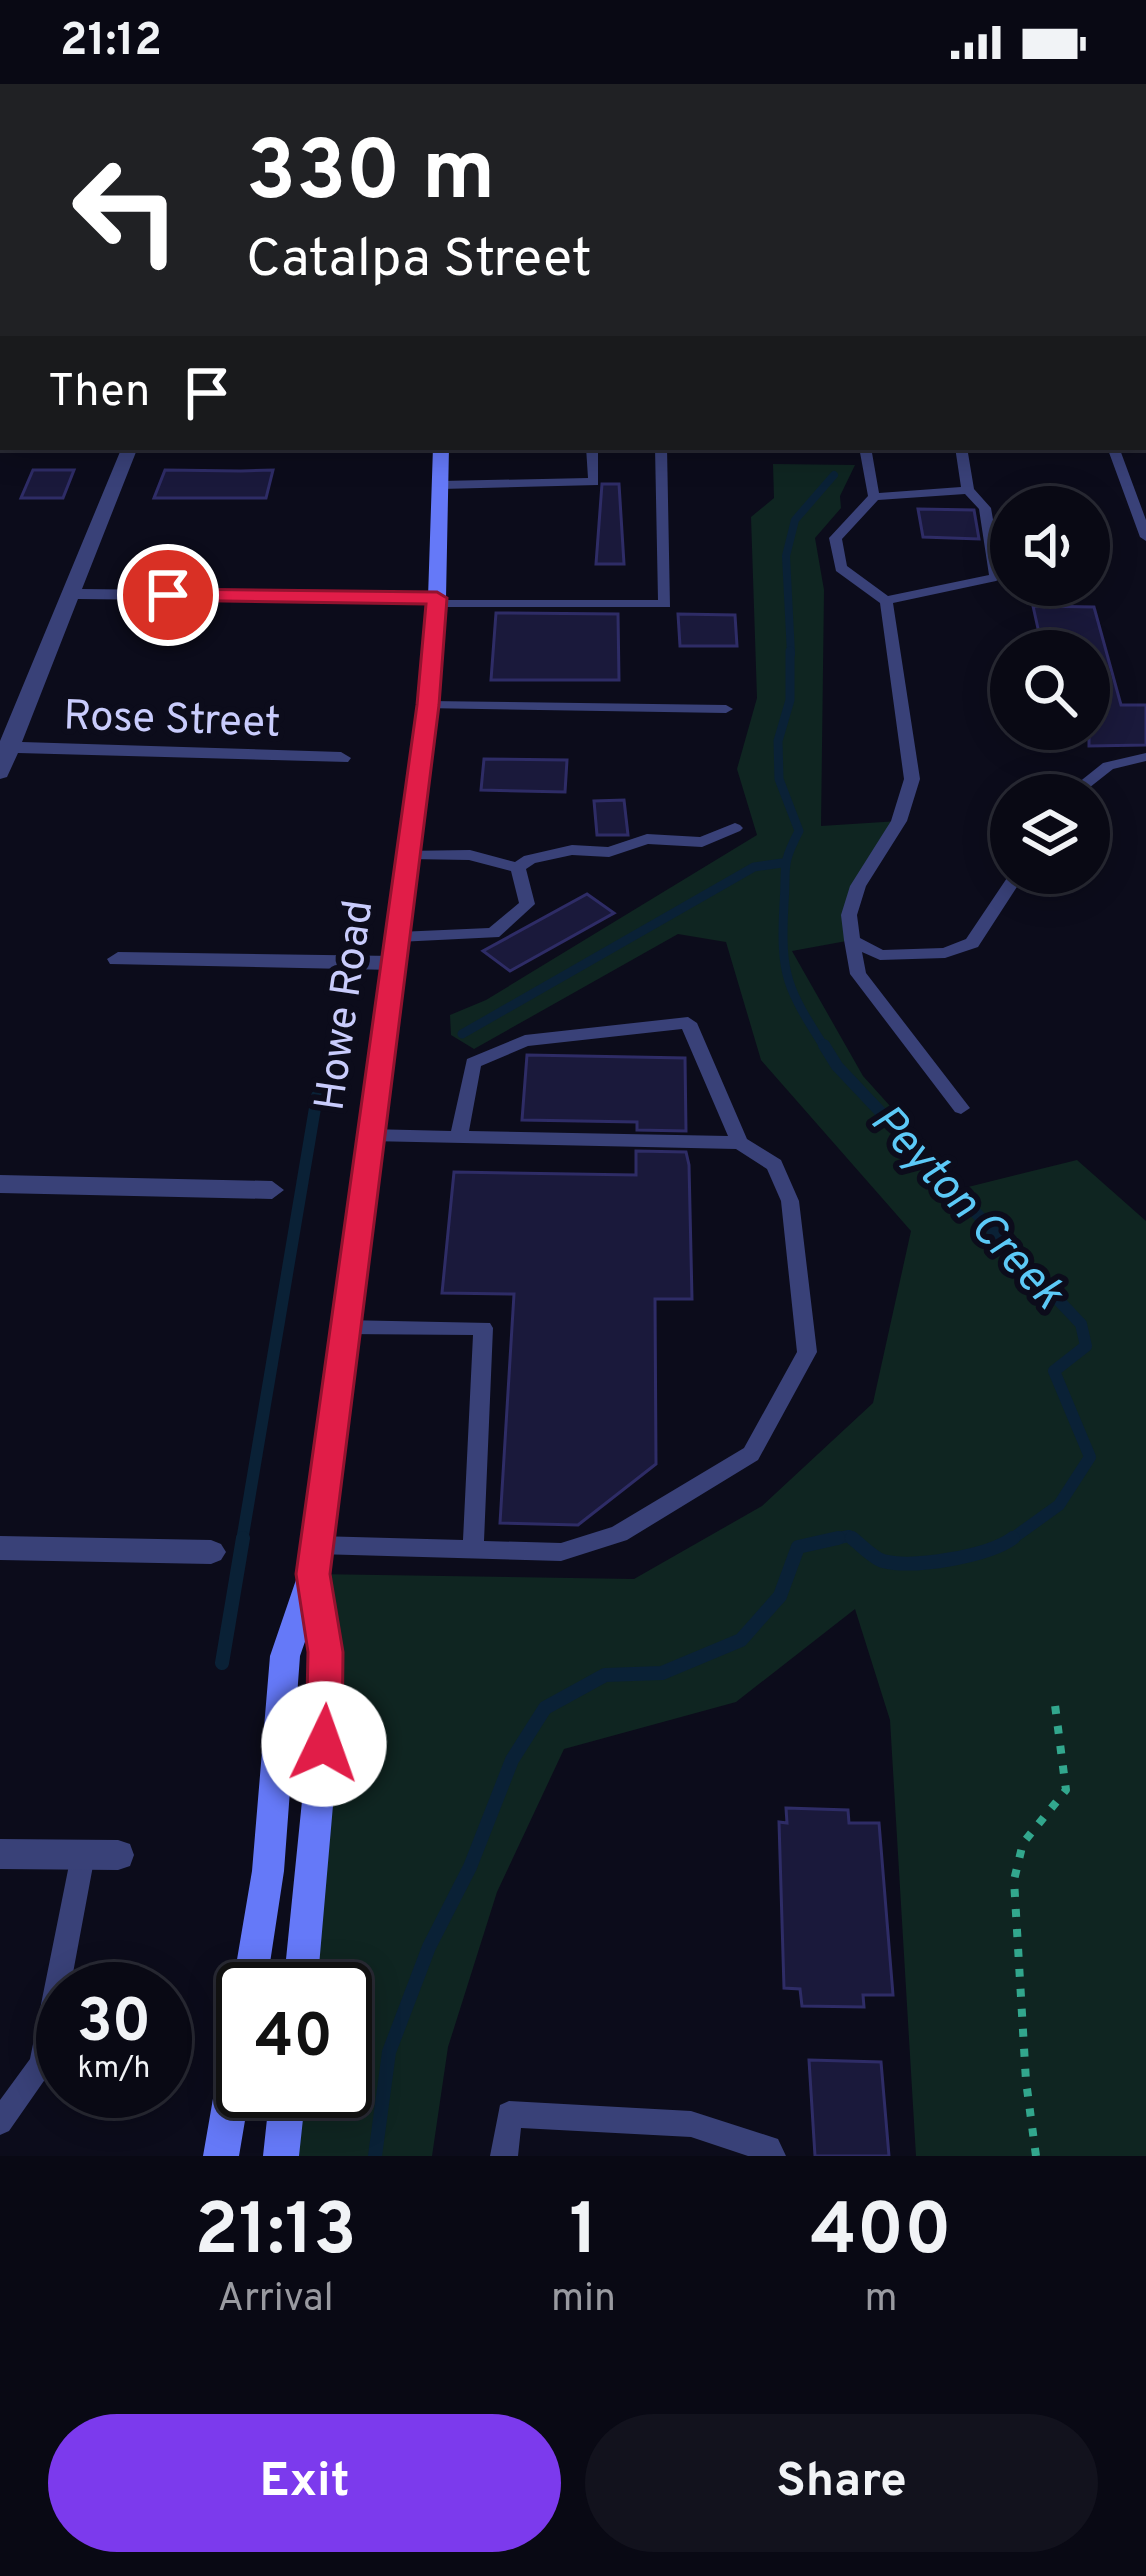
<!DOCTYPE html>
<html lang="en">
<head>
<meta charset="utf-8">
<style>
  body { margin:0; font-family:Overpass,sans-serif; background:#12121d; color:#f1f3f6; height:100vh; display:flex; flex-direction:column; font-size:45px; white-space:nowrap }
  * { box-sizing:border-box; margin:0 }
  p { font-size:39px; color:#999aa0 }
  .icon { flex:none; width:66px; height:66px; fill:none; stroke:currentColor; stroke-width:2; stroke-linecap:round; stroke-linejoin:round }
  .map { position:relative; height:2072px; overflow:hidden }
  .drawer { display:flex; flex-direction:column; background:#090914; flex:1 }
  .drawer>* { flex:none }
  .hud { position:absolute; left:0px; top:0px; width:1146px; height:366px; box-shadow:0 6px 30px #0003,0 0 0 3px #292a34; background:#202124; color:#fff; overflow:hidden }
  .tools { position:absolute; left:990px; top:402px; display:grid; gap:24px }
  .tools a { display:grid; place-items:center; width:120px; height:120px; border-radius:50%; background:#090914; box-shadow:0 6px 30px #0003,0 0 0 3px #292a34; font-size:60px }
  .speed { position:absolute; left:36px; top:1878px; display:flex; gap:24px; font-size:60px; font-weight:700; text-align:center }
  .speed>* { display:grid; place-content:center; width:156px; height:156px; border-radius:50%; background:#090914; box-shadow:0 6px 30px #0003,0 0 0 3px #292a34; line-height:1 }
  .speed small { font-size:30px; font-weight:400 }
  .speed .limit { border:6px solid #111; border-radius:18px; background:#fff; color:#111 }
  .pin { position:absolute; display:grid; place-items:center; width:102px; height:102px; color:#fff; margin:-51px; border:6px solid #fff; border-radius:50%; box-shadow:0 3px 12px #0007 }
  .me { position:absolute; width:132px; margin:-66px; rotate:3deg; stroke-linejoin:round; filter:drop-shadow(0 0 9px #0008) }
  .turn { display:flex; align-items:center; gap:42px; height:252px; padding:0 48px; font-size:54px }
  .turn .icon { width:156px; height:156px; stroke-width:2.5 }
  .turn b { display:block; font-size:84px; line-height:102px }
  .then { display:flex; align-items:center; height:114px; padding:0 48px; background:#0003; gap:24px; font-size:45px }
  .eta { display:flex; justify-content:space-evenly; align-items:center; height:204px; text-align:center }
  .eta b { font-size:72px; font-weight:700; line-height:84px }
  .cta { display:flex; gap:24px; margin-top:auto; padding:24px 48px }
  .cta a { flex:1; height:138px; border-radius:72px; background:#7c3aed; color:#fff; font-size:48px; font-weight:700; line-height:138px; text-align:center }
  .cta a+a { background:#12121d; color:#f1f3f6 }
  .status { display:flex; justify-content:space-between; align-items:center; height:84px; padding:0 60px; background:#090914; direction:ltr }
  .status svg { height:33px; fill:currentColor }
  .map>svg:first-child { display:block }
  .green { fill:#0f2521 }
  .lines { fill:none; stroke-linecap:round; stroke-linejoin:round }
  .stream-far3 { stroke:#0a2136; stroke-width:8 }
  .stream-far2 { stroke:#0a2136; stroke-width:9 }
  .stream-far1 { stroke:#0a2136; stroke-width:12 }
  .stream { stroke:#0a2136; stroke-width:14 }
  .building { fill:#1a193b; stroke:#2e2c66; stroke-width:3 }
  .path { stroke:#32a78d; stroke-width:8; stroke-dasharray:8 12; stroke-linecap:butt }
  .lane { fill:#394178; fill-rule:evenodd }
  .street { fill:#394178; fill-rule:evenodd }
  .secondary { fill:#6579f8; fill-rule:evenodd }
  .route { fill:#e11d48; stroke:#92132f; stroke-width:3 }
  .labels { text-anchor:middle; stroke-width:12; stroke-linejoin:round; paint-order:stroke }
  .street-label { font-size:42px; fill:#c9ccfc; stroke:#0c0c1b }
  .water-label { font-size:45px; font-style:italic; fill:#5cc9f7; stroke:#0c0c1b }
</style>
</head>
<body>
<div class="status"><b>21:12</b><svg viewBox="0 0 49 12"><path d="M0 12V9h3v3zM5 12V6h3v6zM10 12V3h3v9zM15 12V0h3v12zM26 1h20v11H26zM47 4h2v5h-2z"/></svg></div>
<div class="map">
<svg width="1146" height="2072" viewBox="0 0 1146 2072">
  <rect width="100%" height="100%" fill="#0c0c1b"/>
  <path class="green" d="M 773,380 L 855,381 L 840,412 L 841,424 L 815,454 L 824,506 L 821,742 L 899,737 L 858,802 L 852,856 L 792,867 L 863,992 L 964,1104 L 1077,1076 L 1146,1137 L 1146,2072 L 916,2072 L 890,1636 L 855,1525 L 736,1618 L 564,1665 L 497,1808 L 448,1963 L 432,2072 L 281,2072 L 288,2007 L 345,2007 L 345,1905 L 300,1905 L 313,1784 L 313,1490 L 634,1495 L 762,1422 L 873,1319 L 911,1147 L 761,976 L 726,858 L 678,850 L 474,965 L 451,951 L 450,931 L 486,916 L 757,751 L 737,685 L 757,614 L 751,433 L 774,414 Z"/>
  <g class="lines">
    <path class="stream-far3" d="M 791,570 L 786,472 L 795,436 L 834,391"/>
    <path class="stream-far2" d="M 790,567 L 790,616 L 778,657 L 779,695 L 799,747 C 780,783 787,783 784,820 C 780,892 787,904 825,964
      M 462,950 L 754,783 L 782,779"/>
    <path class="stream-far1" d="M 824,961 L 837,982 L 1081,1240 L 1086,1262 L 1054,1287 L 1090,1373 L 1059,1421 L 1009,1457
      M 242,1457 L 317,1012
      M 824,1457 L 849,1452 L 856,1457"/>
    <path class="stream" d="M 852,1454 C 861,1461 873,1474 883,1477 C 914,1485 989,1472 1013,1454
      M 222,1579 L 243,1454
      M 375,2072 L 389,1968 L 429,1863 L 470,1783 L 512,1676 L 545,1624 L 605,1591 L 662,1589 L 741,1556 L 780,1512 L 798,1463 L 838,1454"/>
  </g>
  <path class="building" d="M 33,386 L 74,386 L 63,414 L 21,414 Z
    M 165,386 L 241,387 L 273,386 L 266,414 L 154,414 Z
    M 602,400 L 619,400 L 624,480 L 596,480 Z
    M 918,425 L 974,426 L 979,455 L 923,453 Z
    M 1033,522 L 1094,523 L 1121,621 L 1146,621 L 1146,661 L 1089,662 L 1089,567 L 1043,567 Z
    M 496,529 L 618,530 L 619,596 L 491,596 Z
    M 678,530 L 735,531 L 737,562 L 680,562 Z
    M 484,675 L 567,676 L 565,708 L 481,706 Z
    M 624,716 L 628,751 L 597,751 L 594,717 Z
    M 587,810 L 614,829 L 510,887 L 483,867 Z
    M 527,971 L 685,974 L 686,1047 L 637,1046 L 637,1038 L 522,1036 Z
    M 636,1067 L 686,1068 L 689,1081 L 692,1215 L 655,1215 L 656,1380 L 578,1441 L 500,1439 L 514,1210 L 442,1209 L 454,1088 L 636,1091 Z
    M 786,1724 L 848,1726 L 849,1739 L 879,1739 L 893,1911 L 863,1911 L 864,1923 L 802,1922 L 800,1905 L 784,1904 L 779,1738 L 787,1739 Z
    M 809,1976 L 881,1978 L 889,2072 L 815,2072 Z"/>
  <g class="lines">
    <path class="path" d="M 1036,2072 L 1026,1997 L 1014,1796 L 1023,1759 L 1066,1706 L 1055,1621"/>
    <path class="lane" d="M 887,0 L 895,0 L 896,3 L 888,3 Z
      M 1143,138 L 1146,138 L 1146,144 L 1143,144 Z
      M 1143,180 L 1146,180 L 1146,186 L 1143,186 Z
      M 0,209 L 3,209 L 3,215 L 0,215 Z
      M 0,315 L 3,315 L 3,323 L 0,323 Z
      M 1143,322 L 1146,322 L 1146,330 L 1143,330 Z
      M 586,363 L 598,363 L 598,401 L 441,405 L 435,401 L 441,397 L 588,394 Z
      M 655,363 L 667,363 L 670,523 L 431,523 L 431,517 L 436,516 L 658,516 Z
      M 859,363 L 871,363 L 879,409 L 961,403 L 955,363 L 967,363 L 974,405 L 991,424 L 1003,493 L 996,497 L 893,519 L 920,695 L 907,737 L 866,802 L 857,831 L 860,854 L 883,866 L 943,864 L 966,855 L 1011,788 L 1026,789 L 978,863 L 945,874 L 880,876 L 862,868 L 866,889 L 970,1024 L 961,1030 L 955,1028 L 850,890 L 844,856 L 841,831 L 850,802 L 891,737 L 904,695 L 880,519 L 836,487 L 829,454 L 868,412 ZM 965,410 L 979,425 L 989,491 L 888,512 L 847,482 L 842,455 L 878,416 Z
      M 1107,363 L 1119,363 L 1146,436 L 1146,457 L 1140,453 Z
      M 428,617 L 726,621 L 733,625 L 726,629 L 423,624 L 421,621 Z
      M 1146,669 L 1146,677 L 1113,685 L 1080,711 L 1063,711 L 1103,679 Z
      M 735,739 L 740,741 L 743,744 L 740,747 L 702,763 L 648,760 L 609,773 L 572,771 L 535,779 L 526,785 L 535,820 L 499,853 L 398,858 L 390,853 L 398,848 L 489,844 L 519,819 L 511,787 L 469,776 L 409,775 L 403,773 L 401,770 L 403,767 L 470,766 L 515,778 L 524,772 L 572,761 L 608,763 L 647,750 L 700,753 Z
      M 688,933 L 697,939 L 747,1055 L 781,1076 L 799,1117 L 817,1268 L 758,1376 L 627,1456 L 561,1477 L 317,1470 L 309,1467 L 306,1461 L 309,1455 L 317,1452 L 463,1456 L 473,1251 L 343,1250 L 336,1248 L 333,1243 L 336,1238 L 343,1236 L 490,1239 L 493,1244 L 484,1457 L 561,1459 L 612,1443 L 744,1364 L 797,1268 L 781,1117 L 767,1085 L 736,1065 L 369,1057 L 360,1051 L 369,1045 L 451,1047 L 467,975 L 525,951 ZM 682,945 L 728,1052 L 469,1047 L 481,982 L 528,962 Z
      M 83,1760 L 92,1763 L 95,1771 L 70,1905 L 63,1905 L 63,1940 L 55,1981 L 9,2047 L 0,2051 L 0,2016 L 30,1975 L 71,1771 L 74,1763 Z
      M 509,2017 L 691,2027 L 778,2055 L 786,2072 L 748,2072 L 691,2053 L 521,2044 L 518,2072 L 490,2072 L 500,2021 Z"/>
    <path class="street" d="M 88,0 L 100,0 L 87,3 Z
      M 0,96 L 3,96 L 3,104 L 0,104 Z
      M 1143,110 L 1146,111 L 1146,119 L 1143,118 Z
      M 122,363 L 138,363 L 82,505 L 437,509 L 446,514 L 437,519 L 78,515 L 22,658 L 341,668 L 351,674 L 348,678 L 18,669 L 7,693 L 0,695 L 0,657 Z
      M 118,868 L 394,872 L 405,879 L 394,886 L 110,880 L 107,875 Z
      M 0,1091 L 272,1097 L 284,1106 L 272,1115 L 0,1109 Z
      M 0,1452 L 211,1456 L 221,1460 L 226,1468 L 221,1476 L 211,1480 L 0,1476 Z
      M 0,1755 L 118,1756 L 130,1760 L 134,1771 L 130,1782 L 118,1786 L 0,1785 Z"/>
    <path class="secondary" d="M 0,347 L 3,347 L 3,357 L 0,357 Z
      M 1143,357 L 1146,357 L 1146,367 L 1136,363 L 1143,363 Z
      M 433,363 L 449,363 L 446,514 L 438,621 L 327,1491 L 341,1568 L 342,1618 L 317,1905 L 283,1905 L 312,1618 L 308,1549 L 300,1572 L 284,1787 L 266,1905 L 243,1905 L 243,1919 L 237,1917 L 232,1905 L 252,1787 L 270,1572 L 298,1490 L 418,621 L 428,514 Z
      M 243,1923 L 243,2007 L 250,2007 L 239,2072 L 203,2072 L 226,1940 L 231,1928 Z
      M 270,2007 L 306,2007 L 299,2072 L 263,2072 Z"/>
  </g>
  <path class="route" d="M 168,505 L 437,508 L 447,514 L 439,621 L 330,1490 L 343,1568 L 342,1660 L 336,1671 L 324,1675 L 311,1671 L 306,1660 L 308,1568 L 296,1490 L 417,621 L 426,520 L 161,516 L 158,511 Z"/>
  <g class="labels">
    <g class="street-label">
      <text transform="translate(172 633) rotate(2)" y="15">Rose Street</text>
      <text transform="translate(342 921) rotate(-82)" y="15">Howe Road</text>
    </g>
    <g class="water-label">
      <text transform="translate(969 1121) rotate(47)" y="16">Peyton Creek</text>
    </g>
  </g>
</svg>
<div class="tools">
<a><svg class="icon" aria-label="sound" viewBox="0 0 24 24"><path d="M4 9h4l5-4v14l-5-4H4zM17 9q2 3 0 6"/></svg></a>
<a><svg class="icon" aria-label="search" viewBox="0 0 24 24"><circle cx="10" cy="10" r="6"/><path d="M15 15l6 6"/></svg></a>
<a><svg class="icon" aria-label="layers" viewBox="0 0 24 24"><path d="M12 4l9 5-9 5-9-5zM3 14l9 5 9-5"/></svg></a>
</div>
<div class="speed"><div>30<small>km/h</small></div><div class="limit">40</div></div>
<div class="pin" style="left:168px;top:511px;background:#d93025"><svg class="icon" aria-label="arrive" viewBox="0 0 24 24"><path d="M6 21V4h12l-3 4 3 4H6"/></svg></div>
<svg class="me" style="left:324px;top:1660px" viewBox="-20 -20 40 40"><circle r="19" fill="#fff"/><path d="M0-13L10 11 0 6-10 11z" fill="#e11d48"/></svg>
<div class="hud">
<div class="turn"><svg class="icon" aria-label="left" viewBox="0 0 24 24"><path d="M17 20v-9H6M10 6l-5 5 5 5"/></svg><div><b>330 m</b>Catalpa Street</div></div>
<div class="then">Then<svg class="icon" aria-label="arrive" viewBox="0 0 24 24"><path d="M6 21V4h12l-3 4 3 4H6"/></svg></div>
</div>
</div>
<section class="drawer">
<div class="eta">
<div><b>21:13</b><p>Arrival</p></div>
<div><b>1</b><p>min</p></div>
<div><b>400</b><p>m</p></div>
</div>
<div class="cta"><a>Exit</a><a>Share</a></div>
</section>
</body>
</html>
